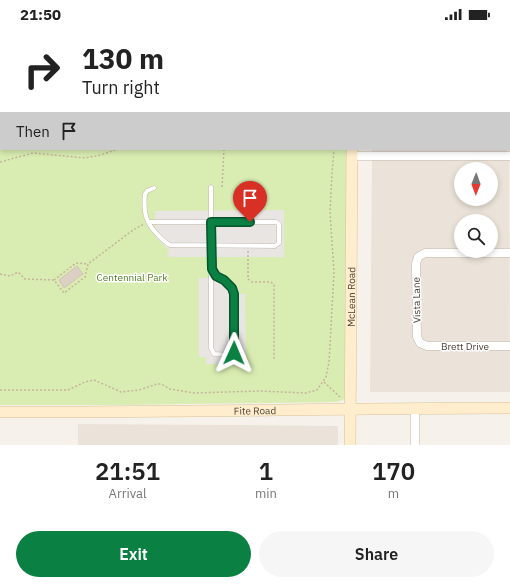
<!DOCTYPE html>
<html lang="en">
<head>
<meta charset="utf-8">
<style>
  body { margin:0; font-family:"IBM Plex Sans",sans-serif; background:#f6f6f6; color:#222; height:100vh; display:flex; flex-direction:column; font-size:15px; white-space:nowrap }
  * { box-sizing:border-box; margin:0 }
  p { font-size:13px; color:#767676 }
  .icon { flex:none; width:22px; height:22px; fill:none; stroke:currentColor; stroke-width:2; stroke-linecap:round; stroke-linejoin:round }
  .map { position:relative; height:417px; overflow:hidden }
  .sheet { display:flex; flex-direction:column; background:#fff; flex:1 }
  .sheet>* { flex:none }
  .banner { position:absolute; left:0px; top:0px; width:510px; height:122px; box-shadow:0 2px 6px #0003; background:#fff; color:#222; overflow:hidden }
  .needle { width:26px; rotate:181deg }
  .buttons { position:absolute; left:454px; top:134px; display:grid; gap:8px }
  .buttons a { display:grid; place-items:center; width:44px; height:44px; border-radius:50%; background:#fff; box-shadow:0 2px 6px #0003; font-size:20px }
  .pin { position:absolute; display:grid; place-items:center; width:34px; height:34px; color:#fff; margin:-41px -17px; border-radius:50% 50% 50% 0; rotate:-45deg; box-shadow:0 0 4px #0007 }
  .pin .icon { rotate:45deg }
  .me { position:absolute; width:44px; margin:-22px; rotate:1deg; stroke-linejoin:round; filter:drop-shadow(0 0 3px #0008) }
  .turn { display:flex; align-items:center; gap:14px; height:84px; padding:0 16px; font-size:18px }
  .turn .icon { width:52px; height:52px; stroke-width:2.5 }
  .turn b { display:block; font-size:28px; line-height:34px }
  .then { display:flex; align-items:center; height:38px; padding:0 16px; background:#0003; gap:8px; font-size:15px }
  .eta { display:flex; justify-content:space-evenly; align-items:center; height:68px; text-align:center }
  .eta b { font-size:24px; font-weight:600; line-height:28px }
  .button { display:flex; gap:8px; margin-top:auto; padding:8px 16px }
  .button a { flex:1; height:46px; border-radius:24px; background:#0b8043; color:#fff; font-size:16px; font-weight:600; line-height:46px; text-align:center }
  .button a+a { background:#f6f6f6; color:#222 }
  .status { display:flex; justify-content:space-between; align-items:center; height:28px; padding:0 20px; background:#fff; direction:ltr }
  .status svg { height:11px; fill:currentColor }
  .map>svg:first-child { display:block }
  .residential { fill:#ebe3d9; fill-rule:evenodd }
  .green { fill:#d9edb2 }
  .parking { fill:#e8e5e3 }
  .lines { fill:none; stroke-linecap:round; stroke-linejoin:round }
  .canal { stroke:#a5def6; stroke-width:8 }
  .building { fill:#dccfc3; stroke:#d5c3b2 }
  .lane-casing { stroke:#c3b9ad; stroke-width:5 }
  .street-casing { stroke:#c3b9ad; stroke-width:9 }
  .secondary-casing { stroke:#d9c198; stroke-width:12 }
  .path { stroke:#c6b39d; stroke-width:1.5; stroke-dasharray:2 2; stroke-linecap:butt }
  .lane { stroke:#fff; stroke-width:4 }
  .street { stroke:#fff; stroke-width:8 }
  .secondary { stroke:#ffedcd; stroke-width:11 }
  .route-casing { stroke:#07532c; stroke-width:10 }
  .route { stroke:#0b8043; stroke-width:7 }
  .labels { text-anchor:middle; stroke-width:3; stroke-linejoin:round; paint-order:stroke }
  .park-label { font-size:10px; fill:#538325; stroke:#fff }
  .street-label { font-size:10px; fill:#4c4238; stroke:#fff }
</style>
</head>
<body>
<div class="status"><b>21:50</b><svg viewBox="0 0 49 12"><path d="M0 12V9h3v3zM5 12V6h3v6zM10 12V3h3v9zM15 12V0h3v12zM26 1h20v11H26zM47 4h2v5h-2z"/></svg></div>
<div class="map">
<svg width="510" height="417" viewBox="0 0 510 417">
  <rect width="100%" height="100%" fill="#f6f2eb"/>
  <path class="residential" d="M 509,84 L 510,364 L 370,364 L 372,121 L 509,121 ZM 461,141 L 491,141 L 491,171 L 461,171 ZM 461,193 L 491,193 L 491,223 L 461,223 Z
    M 78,396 L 338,398 L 338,417 L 78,417 Z"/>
  <path class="green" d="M 248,0 L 342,0 L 344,1 L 249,1 Z
    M 0,98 L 1,98 L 1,121 L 348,121 L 345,369 L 343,372 L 336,374 L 121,377 L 0,377 Z"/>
  <path class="parking" d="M 284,182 L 284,229 L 171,229 L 167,228 L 169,222 L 156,210 L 155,183 Z
    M 219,245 L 223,245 L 227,249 L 239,262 L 239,266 L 245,266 L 246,329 L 239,329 L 239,336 L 206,336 L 206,329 L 199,329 L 199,250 L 208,250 Z"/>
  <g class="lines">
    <path class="canal" d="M 269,1 L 272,0
      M 0,91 L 1,91"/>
  </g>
  <path class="building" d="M 77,238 L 83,246 L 64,260 L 59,252 Z"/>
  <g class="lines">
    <defs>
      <path id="lane" d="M 211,159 L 211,320 L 214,326 L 230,327 L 234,325 L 235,322 L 234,262 L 224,252 L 216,248 L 212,241
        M 148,194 L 276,194 L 279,196 L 279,215 L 275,218 L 170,217 C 166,215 163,212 160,209 C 146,196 143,186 145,166 L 147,163 L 154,160"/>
      <path id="street" d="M 352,128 L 510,128
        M 510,225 L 425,225 L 418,229 L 416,236 L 417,309 L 420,315 L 427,318 L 510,318
        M 415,417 L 415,380"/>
      <g id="secondary">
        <path d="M 351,0 L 351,1"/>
        <path id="s1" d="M 0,384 C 170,385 340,380 510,380"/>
        <path id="s2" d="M 350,417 L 352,121"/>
      </g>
    </defs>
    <use href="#lane" class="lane-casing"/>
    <use href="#street" class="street-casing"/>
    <use href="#secondary" class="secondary-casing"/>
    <path class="path" d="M 263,0 L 264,1
      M 0,134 L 33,125 L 85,130 L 101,127 L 118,121
      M 222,159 L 224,121
      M 248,223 L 248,251 L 252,254 L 271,254 L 274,257 L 274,331
      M 0,246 L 10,248 L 18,244 L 25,251 L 54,252 L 64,265 L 85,249 L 88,236 L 133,202 L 144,196
      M 54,252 L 76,235 L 88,236
      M 324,354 L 341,370
      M 0,362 L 68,362 L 85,354 L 94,352 L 121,364 L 139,362 L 157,356 L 161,356 L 170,361 L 194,365 L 259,363 L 306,365 L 317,362 L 326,349 L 329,334 L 334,244 L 330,184 L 332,146 L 334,121"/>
    <use href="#lane" class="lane"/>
    <use href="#street" class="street"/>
    <use href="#secondary" class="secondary"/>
  </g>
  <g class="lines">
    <defs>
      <path id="route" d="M 234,325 L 234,266 L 232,260 L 224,252 L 216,248 L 212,241 L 211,194 L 250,194"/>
    </defs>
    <use href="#route" class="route-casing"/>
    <use href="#route" class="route"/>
  </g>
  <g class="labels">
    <g class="park-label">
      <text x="132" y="253">Centennial Park</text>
    </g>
    <g class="street-label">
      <text dy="4" stroke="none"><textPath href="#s2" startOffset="148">McLean Road</textPath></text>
      <text transform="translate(416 272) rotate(-91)" y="4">Vista Lane</text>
      <text x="465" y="322">Brett Drive</text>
      <text dy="4" stroke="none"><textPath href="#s1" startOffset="255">Fite Road</textPath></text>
    </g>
  </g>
</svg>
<div class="buttons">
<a><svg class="needle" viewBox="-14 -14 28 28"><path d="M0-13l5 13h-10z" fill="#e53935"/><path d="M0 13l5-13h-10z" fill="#767676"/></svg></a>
<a><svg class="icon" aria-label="search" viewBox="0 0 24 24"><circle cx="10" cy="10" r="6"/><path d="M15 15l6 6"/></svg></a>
</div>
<div class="pin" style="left:250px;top:194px;background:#d93025"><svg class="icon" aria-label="arrive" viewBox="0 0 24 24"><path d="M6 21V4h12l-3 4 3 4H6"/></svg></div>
<svg class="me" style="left:234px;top:325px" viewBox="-20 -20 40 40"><path d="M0-17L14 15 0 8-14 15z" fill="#0b8043" stroke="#fff" stroke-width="4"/></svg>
<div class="banner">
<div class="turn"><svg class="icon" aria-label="right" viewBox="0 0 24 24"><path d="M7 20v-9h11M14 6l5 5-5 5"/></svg><div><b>130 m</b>Turn right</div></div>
<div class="then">Then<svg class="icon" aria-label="arrive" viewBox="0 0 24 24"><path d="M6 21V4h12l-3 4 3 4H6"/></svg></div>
</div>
</div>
<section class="sheet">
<div class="eta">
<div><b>21:51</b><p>Arrival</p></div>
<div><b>1</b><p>min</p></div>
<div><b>170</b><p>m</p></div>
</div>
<div class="button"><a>Exit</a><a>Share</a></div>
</section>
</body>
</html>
